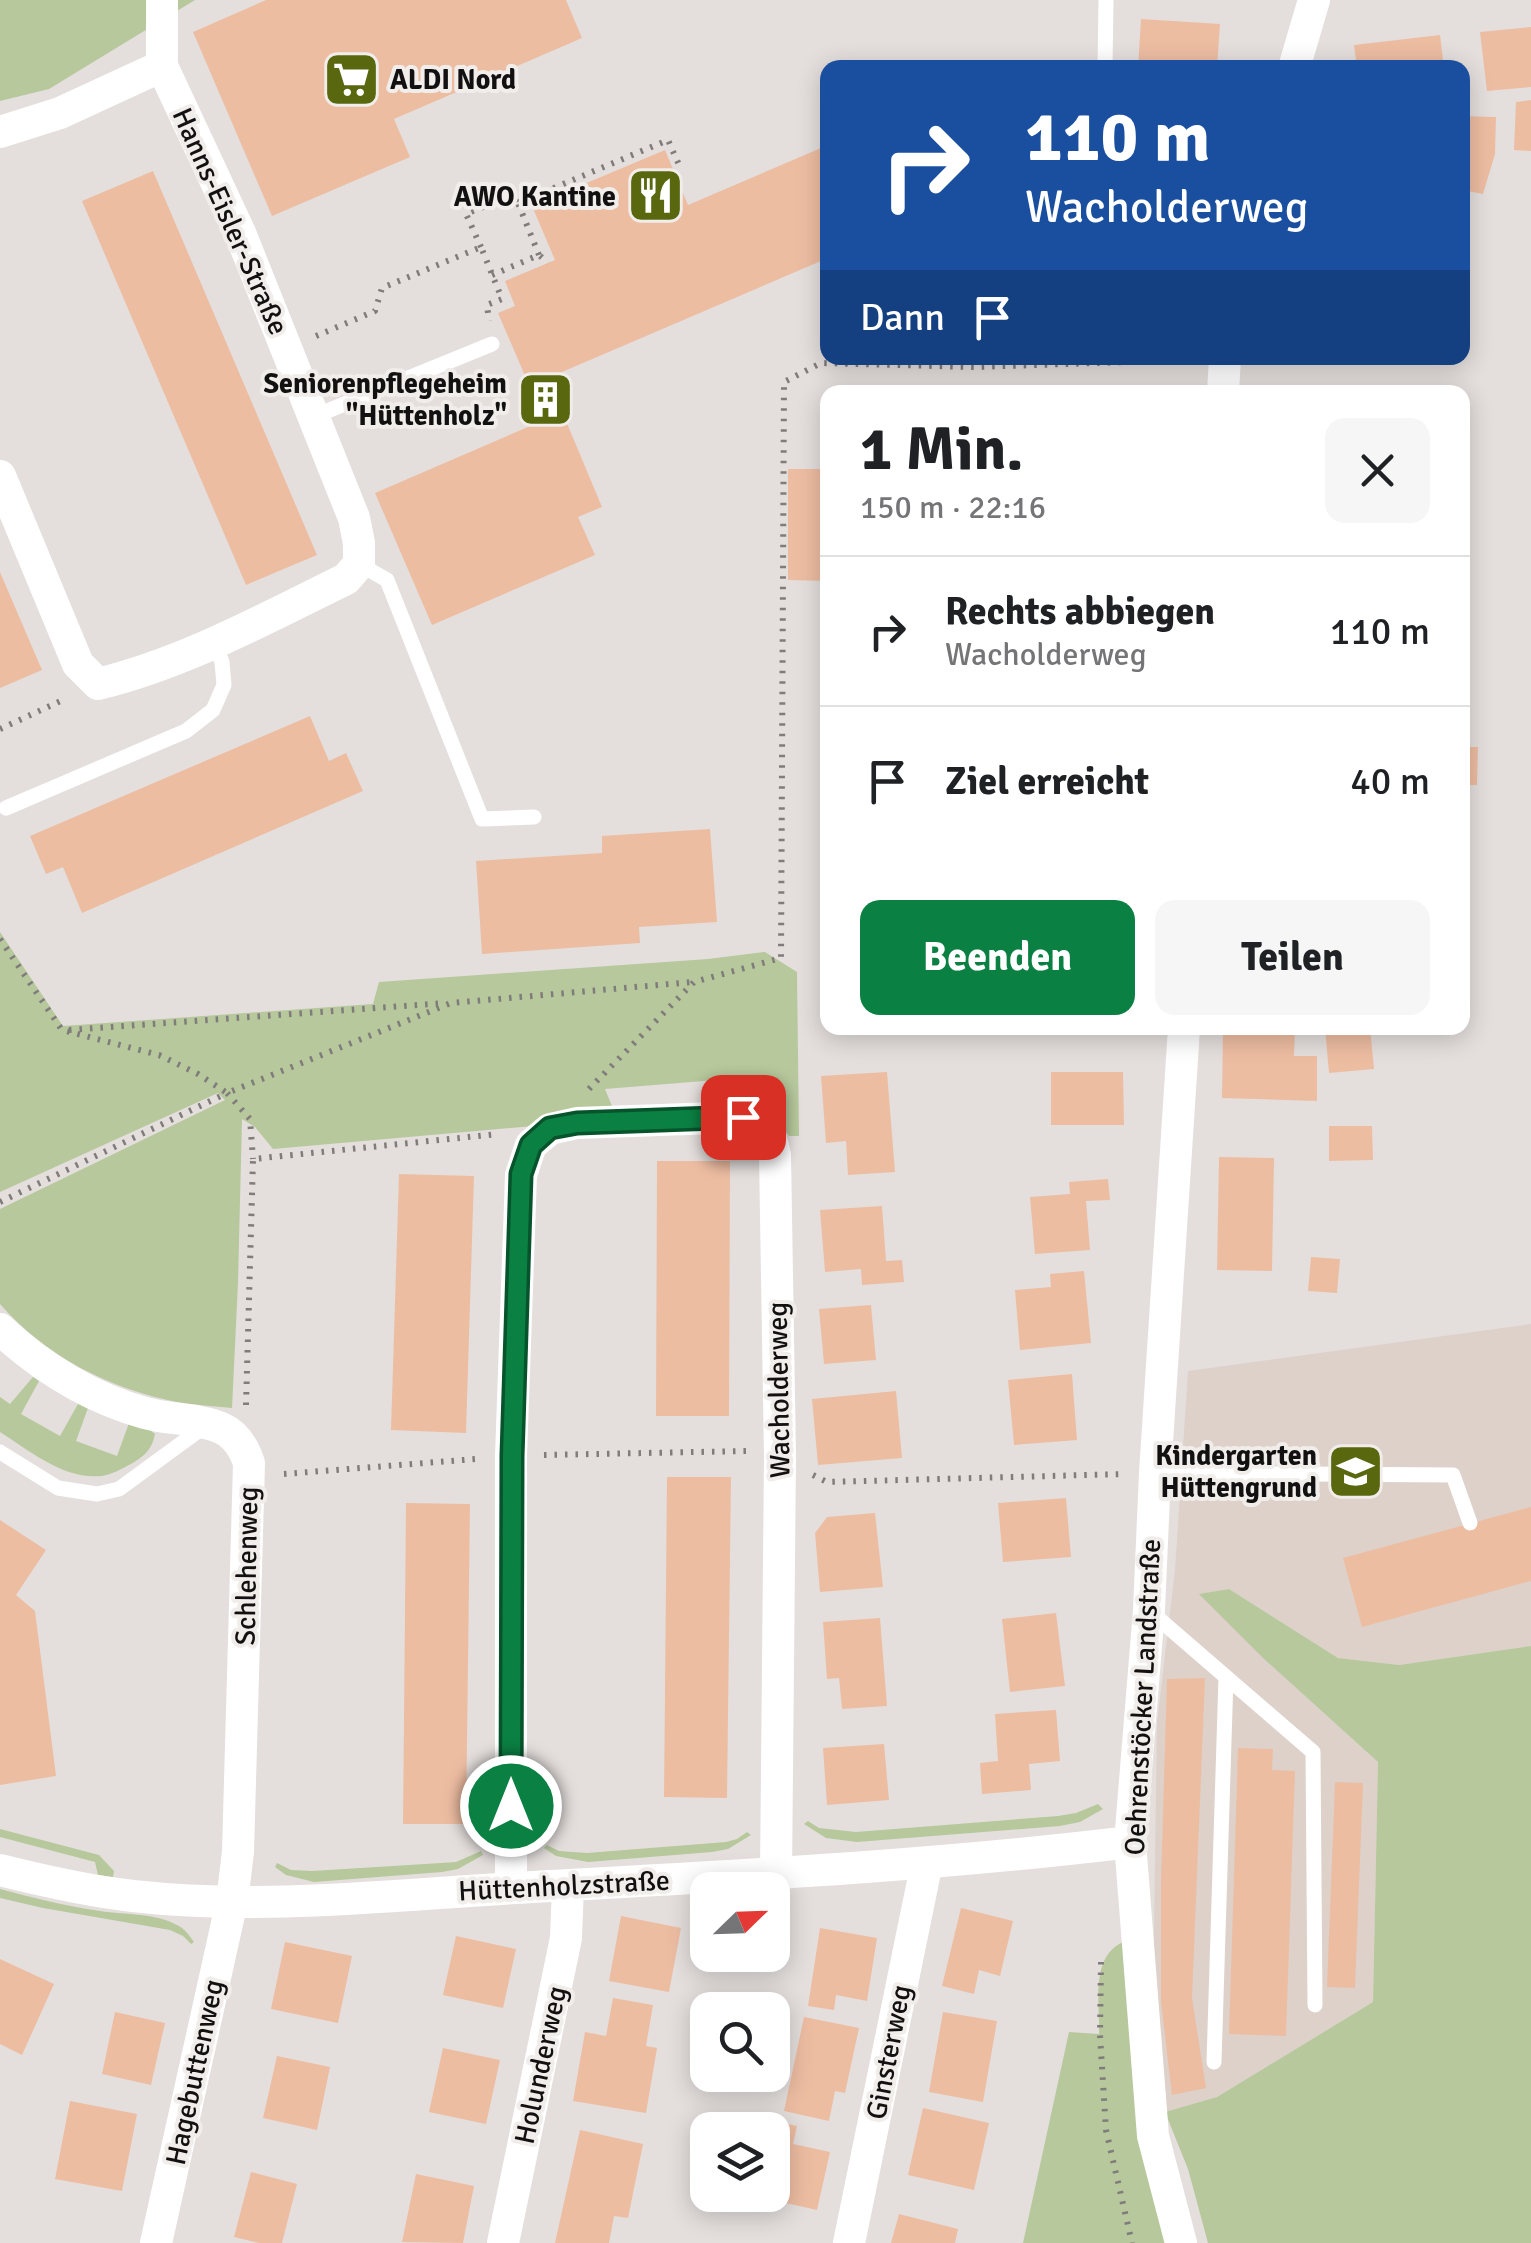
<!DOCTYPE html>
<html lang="de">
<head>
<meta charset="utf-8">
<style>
  body { margin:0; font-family:Signika,sans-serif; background:#f6f6f6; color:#202124; height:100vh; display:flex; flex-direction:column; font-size:38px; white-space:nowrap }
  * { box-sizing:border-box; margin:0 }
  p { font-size:32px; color:#757577 }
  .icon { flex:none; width:55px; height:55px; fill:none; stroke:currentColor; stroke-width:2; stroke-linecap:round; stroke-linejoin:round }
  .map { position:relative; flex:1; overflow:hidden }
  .panel { position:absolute; left:820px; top:385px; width:650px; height:650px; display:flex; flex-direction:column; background:#fff; border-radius:20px; box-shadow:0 5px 25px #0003 }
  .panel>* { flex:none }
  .top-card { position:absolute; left:820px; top:60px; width:650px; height:305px; border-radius:20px; box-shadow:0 5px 25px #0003; background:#1a4fa0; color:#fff; overflow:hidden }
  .needle { width:65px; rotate:67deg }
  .controls { position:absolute; left:690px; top:1872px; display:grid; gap:20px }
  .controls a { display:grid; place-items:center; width:100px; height:100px; border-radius:20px; background:#fff; box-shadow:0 5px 25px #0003; font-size:50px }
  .pin { position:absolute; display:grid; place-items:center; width:85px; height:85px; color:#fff; margin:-42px; border-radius:20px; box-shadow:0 5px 15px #0006 }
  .me { position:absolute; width:110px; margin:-55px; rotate:0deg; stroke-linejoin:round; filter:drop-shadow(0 0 8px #0008) }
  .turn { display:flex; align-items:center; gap:35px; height:210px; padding:0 40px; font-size:45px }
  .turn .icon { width:130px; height:130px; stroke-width:2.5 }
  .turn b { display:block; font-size:70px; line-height:85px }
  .then { display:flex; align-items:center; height:95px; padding:0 40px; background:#0003; gap:20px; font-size:38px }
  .round { display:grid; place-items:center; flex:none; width:105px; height:105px; border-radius:20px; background:#f6f6f6 }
  .summary { display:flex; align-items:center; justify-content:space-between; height:170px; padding:0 40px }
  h1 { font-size:60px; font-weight:700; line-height:75px }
  .cta { display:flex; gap:20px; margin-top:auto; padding:20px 40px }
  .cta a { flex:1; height:115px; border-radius:20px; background:#0b8043; color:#fff; font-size:40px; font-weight:700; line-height:115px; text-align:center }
  .cta a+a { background:#f6f6f6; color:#202124 }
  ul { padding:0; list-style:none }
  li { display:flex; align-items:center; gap:30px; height:150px; padding:0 40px; border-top:2px solid #e0e0e0 }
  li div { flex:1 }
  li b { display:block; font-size:38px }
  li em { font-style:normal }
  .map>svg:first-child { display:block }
  .built { fill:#ddd1ca }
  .green { fill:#b6c89c }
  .building { fill:#edbda2 }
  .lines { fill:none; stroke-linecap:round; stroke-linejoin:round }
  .path { stroke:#807c7b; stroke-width:6; stroke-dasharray:2.5 8; stroke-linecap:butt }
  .lane { stroke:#fff; stroke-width:15 }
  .street { stroke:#fff; stroke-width:32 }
  .route-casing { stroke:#07532c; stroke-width:25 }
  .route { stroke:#0b8043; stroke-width:18 }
  .labels { text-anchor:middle; stroke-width:8; stroke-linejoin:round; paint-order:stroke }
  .poi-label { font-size:28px; font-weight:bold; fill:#121010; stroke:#f1edea; text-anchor:end }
  .street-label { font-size:28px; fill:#121010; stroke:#f1edea }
</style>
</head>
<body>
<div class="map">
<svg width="1531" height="2243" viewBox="0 0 1531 2243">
  <rect width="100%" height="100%" fill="#e4dfdd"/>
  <path class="built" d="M 1531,1324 L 1531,1646 L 1399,1665 L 1338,1658 L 1229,1589 L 1200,1594 L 1263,1658 L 1378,1762 L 1373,2002 L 1217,2097 L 1165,2112 L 1153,1996 L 1157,1723 L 1175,1570 L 1188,1371 Z"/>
  <path class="green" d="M 0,0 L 195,0 L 49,89 L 0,101 Z
    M 0,932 L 63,1026 L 373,1004 L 379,982 L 708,959 L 765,952 L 797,972 L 799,1136 L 789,1136 C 767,1107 766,1105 729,1105 L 716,1080 L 605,1089 L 614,1111 L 545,1125 L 273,1149 L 255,1127 L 242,1119 L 238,1283 L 232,1408 C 214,1406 195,1405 177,1402 C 110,1389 45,1356 0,1304 L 0,1209 L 225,1100 L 218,1093 L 0,1192 Z
    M 33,1377 L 39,1381 L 21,1414 L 60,1436 L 78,1404 L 88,1408 L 76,1441 L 117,1456 L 129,1423 L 150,1430 L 155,1434 C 152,1449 145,1456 131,1464 C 123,1468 111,1475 102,1476 C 64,1480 30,1451 0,1432 L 0,1397 L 10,1404 Z
    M 1229,1589 L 1338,1658 L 1399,1665 L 1531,1646 L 1531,2243 L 1208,2243 L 1188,2169 L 1165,2112 L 1217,2097 L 1373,2002 L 1378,1762 L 1263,1658 L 1199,1594 Z
    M 1098,1804 L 1103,1809 L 1080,1822 L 1060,1826 L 857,1842 L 826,1838 L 804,1824 L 808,1821 L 819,1828 L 856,1832 L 1058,1816 L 1076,1813 Z
    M 0,1829 L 99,1855 L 114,1871 L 113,1877 L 98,1875 L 95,1862 L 0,1837 Z
    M 747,1832 L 751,1835 L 728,1849 L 712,1852 L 588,1862 L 556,1856 L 544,1848 L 547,1845 L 559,1851 L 587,1853 L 726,1842 L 737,1839 Z
    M 481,1851 L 483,1855 L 458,1869 L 442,1872 L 314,1882 L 286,1875 L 275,1867 L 277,1863 L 291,1870 L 312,1871 L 441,1863 L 456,1862 Z
    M 0,1889 C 33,1898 66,1906 100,1911 C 126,1915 155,1913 177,1925 C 185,1929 189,1935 194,1942 L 191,1944 L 183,1936 L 170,1930 L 43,1908 L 0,1898 Z
    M 1123,1942 L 1165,2243 L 1023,2243 L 1069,2032 L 1099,2034 C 1100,2003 1090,1957 1123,1942 Z"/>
  <path class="building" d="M 266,0 L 566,0 L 582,38 L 394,119 L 410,157 L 272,216 L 193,32 Z
    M 1141,19 L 1220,24 L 1217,68 L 1138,68 Z
    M 1531,27 L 1531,87 L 1487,91 L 1480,32 Z
    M 1440,35 L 1444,68 L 1357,68 L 1354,45 Z
    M 1531,100 L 1531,151 L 1514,150 L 1516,102 Z
    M 1462,116 L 1496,117 L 1495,154 L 1483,194 L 1462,190 L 1465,153 L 1462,153 Z
    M 828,145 L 828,258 L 548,378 L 602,507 L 578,517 L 595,555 L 432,625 L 375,493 L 544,420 L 498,313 L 515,306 L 505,281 L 555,260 L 532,206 L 665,150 L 688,205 Z
    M 153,171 L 317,555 L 246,585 L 82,201 Z
    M 788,469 L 828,469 L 828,581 L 788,580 Z
    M 0,572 L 42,670 L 0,688 Z
    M 310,716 L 329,761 L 346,753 L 363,791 L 82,913 L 63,867 L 46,874 L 30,836 Z
    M 1462,747 L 1478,747 L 1477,785 L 1462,785 Z
    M 710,829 L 717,922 L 639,927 L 640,943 L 482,954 L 476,861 L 602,853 L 602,836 Z
    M 1223,1028 L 1295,1028 L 1294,1056 L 1317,1056 L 1317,1101 L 1222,1098 Z
    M 1325,1028 L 1370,1028 L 1374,1069 L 1329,1073 Z
    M 887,1072 L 895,1172 L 848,1175 L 846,1141 L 826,1143 L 821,1076 Z
    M 1051,1072 L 1123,1072 L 1124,1125 L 1051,1125 Z
    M 1329,1126 L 1372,1126 L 1373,1160 L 1329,1161 Z
    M 1219,1157 L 1274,1158 L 1272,1271 L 1217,1270 Z
    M 657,1161 L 730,1161 L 729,1416 L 656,1416 Z
    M 399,1174 L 474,1176 L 466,1433 L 391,1430 Z
    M 1108,1179 L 1110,1200 L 1086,1201 L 1090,1250 L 1035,1254 L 1030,1197 L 1070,1194 L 1069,1182 Z
    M 882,1206 L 886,1261 L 902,1260 L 904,1282 L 862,1285 L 861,1269 L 825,1272 L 820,1210 Z
    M 1311,1257 L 1340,1259 L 1337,1293 L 1308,1291 Z
    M 1084,1271 L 1091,1343 L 1020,1350 L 1015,1290 L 1051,1287 L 1050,1274 Z
    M 871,1305 L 876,1360 L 824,1364 L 819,1309 Z
    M 1072,1374 L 1077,1440 L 1014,1445 L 1008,1380 Z
    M 896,1391 L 902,1458 L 818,1465 L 812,1399 Z
    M 667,1477 L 731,1477 L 727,1798 L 664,1797 Z
    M 1066,1498 L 1071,1557 L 1003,1562 L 998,1503 Z
    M 406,1503 L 470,1504 L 466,1824 L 403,1824 Z
    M 1531,1507 L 1531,1581 L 1362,1627 L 1343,1558 Z
    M 875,1513 L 883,1587 L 820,1592 L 815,1533 L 827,1517 Z
    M 0,1520 L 46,1550 L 16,1595 L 35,1611 L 56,1776 L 0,1785 Z
    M 1056,1613 L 1065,1686 L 1010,1692 L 1002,1619 Z
    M 880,1618 L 887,1706 L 842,1709 L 839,1678 L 827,1679 L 823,1622 Z
    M 1205,1678 L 1192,1998 L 1206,2088 L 1172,2095 L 1161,2001 L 1161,1881 L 1167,1679 Z
    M 1056,1710 L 1060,1761 L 1029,1764 L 1031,1790 L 982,1794 L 980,1763 L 998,1761 L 995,1714 Z
    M 884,1744 L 889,1800 L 827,1805 L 823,1748 Z
    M 1238,1748 L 1273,1749 L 1272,1770 L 1295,1771 L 1286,2036 L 1229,2034 Z
    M 1335,1782 L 1363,1783 L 1355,1988 L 1327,1987 Z
    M 961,1908 L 1013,1921 L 1000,1976 L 979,1970 L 974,1994 L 942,1986 Z
    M 621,1916 L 681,1928 L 669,1992 L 609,1981 Z
    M 820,1928 L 877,1938 L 867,2001 L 836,1995 L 834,2010 L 808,2006 Z
    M 456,1936 L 516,1949 L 503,2008 L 443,1995 Z
    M 285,1942 L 352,1956 L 338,2023 L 271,2009 Z
    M 0,1959 L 54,1984 L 22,2055 L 0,2044 Z
    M 613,1998 L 653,2005 L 646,2046 L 657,2048 L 646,2113 L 573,2101 L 585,2032 L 606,2036 Z
    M 115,2012 L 165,2023 L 151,2085 L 102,2074 Z
    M 943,2012 L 997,2021 L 983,2102 L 929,2092 Z
    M 804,2017 L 859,2028 L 845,2093 L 835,2091 L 829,2121 L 784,2111 Z
    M 443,2048 L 500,2060 L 486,2124 L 429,2112 Z
    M 277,2056 L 330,2067 L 317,2130 L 263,2118 Z
    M 70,2101 L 137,2114 L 122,2191 L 55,2179 Z
    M 923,2108 L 989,2123 L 974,2190 L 908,2175 Z
    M 753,2116 L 797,2126 L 793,2144 L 830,2152 L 817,2210 L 760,2197 L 772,2195 L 772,2130 L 750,2130 Z
    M 580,2130 L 643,2144 L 628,2218 L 614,2216 L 609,2243 L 555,2243 Z
    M 251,2172 L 297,2184 L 282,2243 L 259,2243 L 234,2237 Z
    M 416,2174 L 474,2186 L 463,2243 L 402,2242 Z
    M 899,2214 L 958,2229 L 955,2243 L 891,2243 Z"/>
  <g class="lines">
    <path class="path" d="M 481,247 L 466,214 L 514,194 L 518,203
      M 539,255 L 518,203 L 668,140 L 680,167
      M 492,275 L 539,255 L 548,263
      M 316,336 L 375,311 L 382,288 L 481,247 L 502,299 L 487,305 L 489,321
      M 0,729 L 65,699
      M 0,939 L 62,1030 L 159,1055 L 198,1074 L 227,1093 L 451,1003 L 693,982
      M 69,1030 L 445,1003
      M 589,1089 L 694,982 L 781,958 L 784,382 L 821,363 L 974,367 L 1190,360
      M 0,1202 L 227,1093 L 250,1119 L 253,1159
      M 246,1405 L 253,1159 L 498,1134
      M 544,1455 L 746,1451
      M 284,1474 L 476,1459
      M 813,1475 L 827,1482 L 1124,1474
      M 1101,1962 L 1100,2035 L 1106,2130 L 1132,2243"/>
    <path class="lane" d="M 1105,68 L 1106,0
      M 315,416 L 492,344
      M 359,564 L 387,580 L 482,819 L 534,817
      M 6,808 L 186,731 L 213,710 L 224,685 L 222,662 L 214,643
      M 0,1452 L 58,1488 L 97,1494 L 119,1489 L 205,1426
      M 1155,1473 L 1453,1475 L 1470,1523
      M 1152,1613 L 1313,1752 L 1315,2005
      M 1214,2062 L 1226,1677"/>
    <path class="street" d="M 1294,68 L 1314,0
      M 0,132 L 60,113 L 162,66
      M 1223,392 L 1225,358
      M 0,476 L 78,664 L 98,684 C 185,663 266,618 346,579 L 359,564 L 359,543 L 354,518 L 240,233 L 162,66 L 162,0
      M 0,1329 C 41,1367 91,1398 145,1413 C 170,1420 198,1418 221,1428 C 235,1434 244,1448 249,1463 L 238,1852 L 232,1901 L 156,2243
      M 0,1870 C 44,1881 88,1891 133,1896 C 266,1911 401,1894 534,1887 C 733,1876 932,1866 1130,1842
      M 511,1888 L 511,1456 L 521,1175 L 531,1145 L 550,1129 L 577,1123 L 743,1117 C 765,1126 771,1132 775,1155 L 780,1457 L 776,1873
      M 503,2243 L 566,1938 L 568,1885
      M 849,2243 L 927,1862
      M 1181,2243 L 1153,2136 L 1130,1842 L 1149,1610 L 1155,1473 L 1184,1028"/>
  </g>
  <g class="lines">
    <defs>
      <path id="route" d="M 511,1806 L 512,1456 L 521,1174 L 531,1145 L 550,1128 L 577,1123 L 743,1117"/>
    </defs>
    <use href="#route" class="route-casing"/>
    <use href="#route" class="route"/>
  </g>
  <defs>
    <symbol id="supermarket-square" viewBox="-11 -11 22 22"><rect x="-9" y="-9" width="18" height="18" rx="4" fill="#59670f" stroke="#f1edea"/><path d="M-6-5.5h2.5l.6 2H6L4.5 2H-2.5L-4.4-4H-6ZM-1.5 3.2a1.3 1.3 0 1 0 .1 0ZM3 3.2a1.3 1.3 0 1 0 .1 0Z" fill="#fff"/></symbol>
    <symbol id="restaurant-square" viewBox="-11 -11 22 22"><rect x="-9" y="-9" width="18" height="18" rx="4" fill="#59670f" stroke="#f1edea"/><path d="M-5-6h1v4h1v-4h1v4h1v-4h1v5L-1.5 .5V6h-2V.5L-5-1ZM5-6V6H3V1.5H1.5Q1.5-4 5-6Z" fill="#fff"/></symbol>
    <symbol id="building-square" viewBox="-11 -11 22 22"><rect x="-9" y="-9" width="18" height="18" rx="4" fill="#59670f" stroke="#f1edea"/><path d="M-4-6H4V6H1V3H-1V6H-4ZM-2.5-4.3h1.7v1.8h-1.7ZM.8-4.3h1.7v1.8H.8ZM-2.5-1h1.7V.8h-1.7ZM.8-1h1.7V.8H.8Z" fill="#fff"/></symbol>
    <symbol id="school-square" viewBox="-11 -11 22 22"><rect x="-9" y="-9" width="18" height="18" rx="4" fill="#59670f" stroke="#f1edea"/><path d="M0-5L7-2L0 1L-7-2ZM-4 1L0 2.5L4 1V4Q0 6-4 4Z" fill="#fff"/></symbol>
  </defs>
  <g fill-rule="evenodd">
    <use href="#supermarket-square" x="320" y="48" width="63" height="63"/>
    <use href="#restaurant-square" x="624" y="164" width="63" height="63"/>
    <use href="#building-square" x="514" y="368" width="63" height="63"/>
    <use href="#school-square" x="1324" y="1440" width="63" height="63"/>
  </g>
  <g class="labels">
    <g class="poi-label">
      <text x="390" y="89" text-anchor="start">ALDI Nord</text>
      <text x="616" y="206">AWO Kantine</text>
      <text x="507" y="393">Seniorenpflegeheim<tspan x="507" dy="32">"Hüttenholz"</tspan></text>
      <text x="1317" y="1465">Kindergarten<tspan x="1317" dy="32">Hüttengrund</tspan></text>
    </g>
    <g class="street-label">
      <text transform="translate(231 221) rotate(66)" y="10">Hanns-Eisler-Straße</text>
      <text transform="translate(778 1390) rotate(-91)" y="10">Wacholderweg</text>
      <text transform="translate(246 1566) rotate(-89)" y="10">Schlehenweg</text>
      <text transform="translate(1142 1697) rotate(-87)" y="10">Oehrenstöcker Landstraße</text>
      <text transform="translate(564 1885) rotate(-3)" y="10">Hüttenholzstraße</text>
      <text transform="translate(888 2052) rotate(-79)" y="10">Ginsterweg</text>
      <text transform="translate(540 2065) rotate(-78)" y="10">Holunderweg</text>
      <text transform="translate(194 2072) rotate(-78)" y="10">Hagebuttenweg</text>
    </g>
  </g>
</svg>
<div class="controls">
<a><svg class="needle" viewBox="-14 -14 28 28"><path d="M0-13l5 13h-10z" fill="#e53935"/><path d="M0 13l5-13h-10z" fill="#757577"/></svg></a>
<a><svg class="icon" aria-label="search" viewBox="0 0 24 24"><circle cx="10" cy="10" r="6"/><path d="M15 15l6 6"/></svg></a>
<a><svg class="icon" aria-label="layers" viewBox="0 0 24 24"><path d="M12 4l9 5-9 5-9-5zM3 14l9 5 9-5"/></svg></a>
</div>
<div class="pin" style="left:743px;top:1117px;background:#d93025"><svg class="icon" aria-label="arrive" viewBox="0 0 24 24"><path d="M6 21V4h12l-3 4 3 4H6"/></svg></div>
<svg class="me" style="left:511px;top:1806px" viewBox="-20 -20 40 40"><circle r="17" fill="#0b8043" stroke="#fff" stroke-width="3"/><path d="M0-11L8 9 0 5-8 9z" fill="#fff"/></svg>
<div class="top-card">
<div class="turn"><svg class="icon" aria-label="right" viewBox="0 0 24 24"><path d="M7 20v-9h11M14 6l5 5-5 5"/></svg><div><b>110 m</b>Wacholderweg</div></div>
<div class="then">Dann<svg class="icon" aria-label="arrive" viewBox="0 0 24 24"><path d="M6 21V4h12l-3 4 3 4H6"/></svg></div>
</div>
<section class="panel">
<div class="summary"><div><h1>1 Min.</h1><p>150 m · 22:16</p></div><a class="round"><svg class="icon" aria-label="close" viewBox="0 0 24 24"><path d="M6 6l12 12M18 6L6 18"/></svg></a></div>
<ul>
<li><svg class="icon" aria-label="right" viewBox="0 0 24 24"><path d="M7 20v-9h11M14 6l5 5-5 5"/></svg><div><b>Rechts abbiegen</b><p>Wacholderweg</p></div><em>110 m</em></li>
<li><svg class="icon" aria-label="arrive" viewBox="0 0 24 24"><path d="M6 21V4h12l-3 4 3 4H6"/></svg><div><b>Ziel erreicht</b></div><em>40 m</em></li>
</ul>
<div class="cta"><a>Beenden</a><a>Teilen</a></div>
</section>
</div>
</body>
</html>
